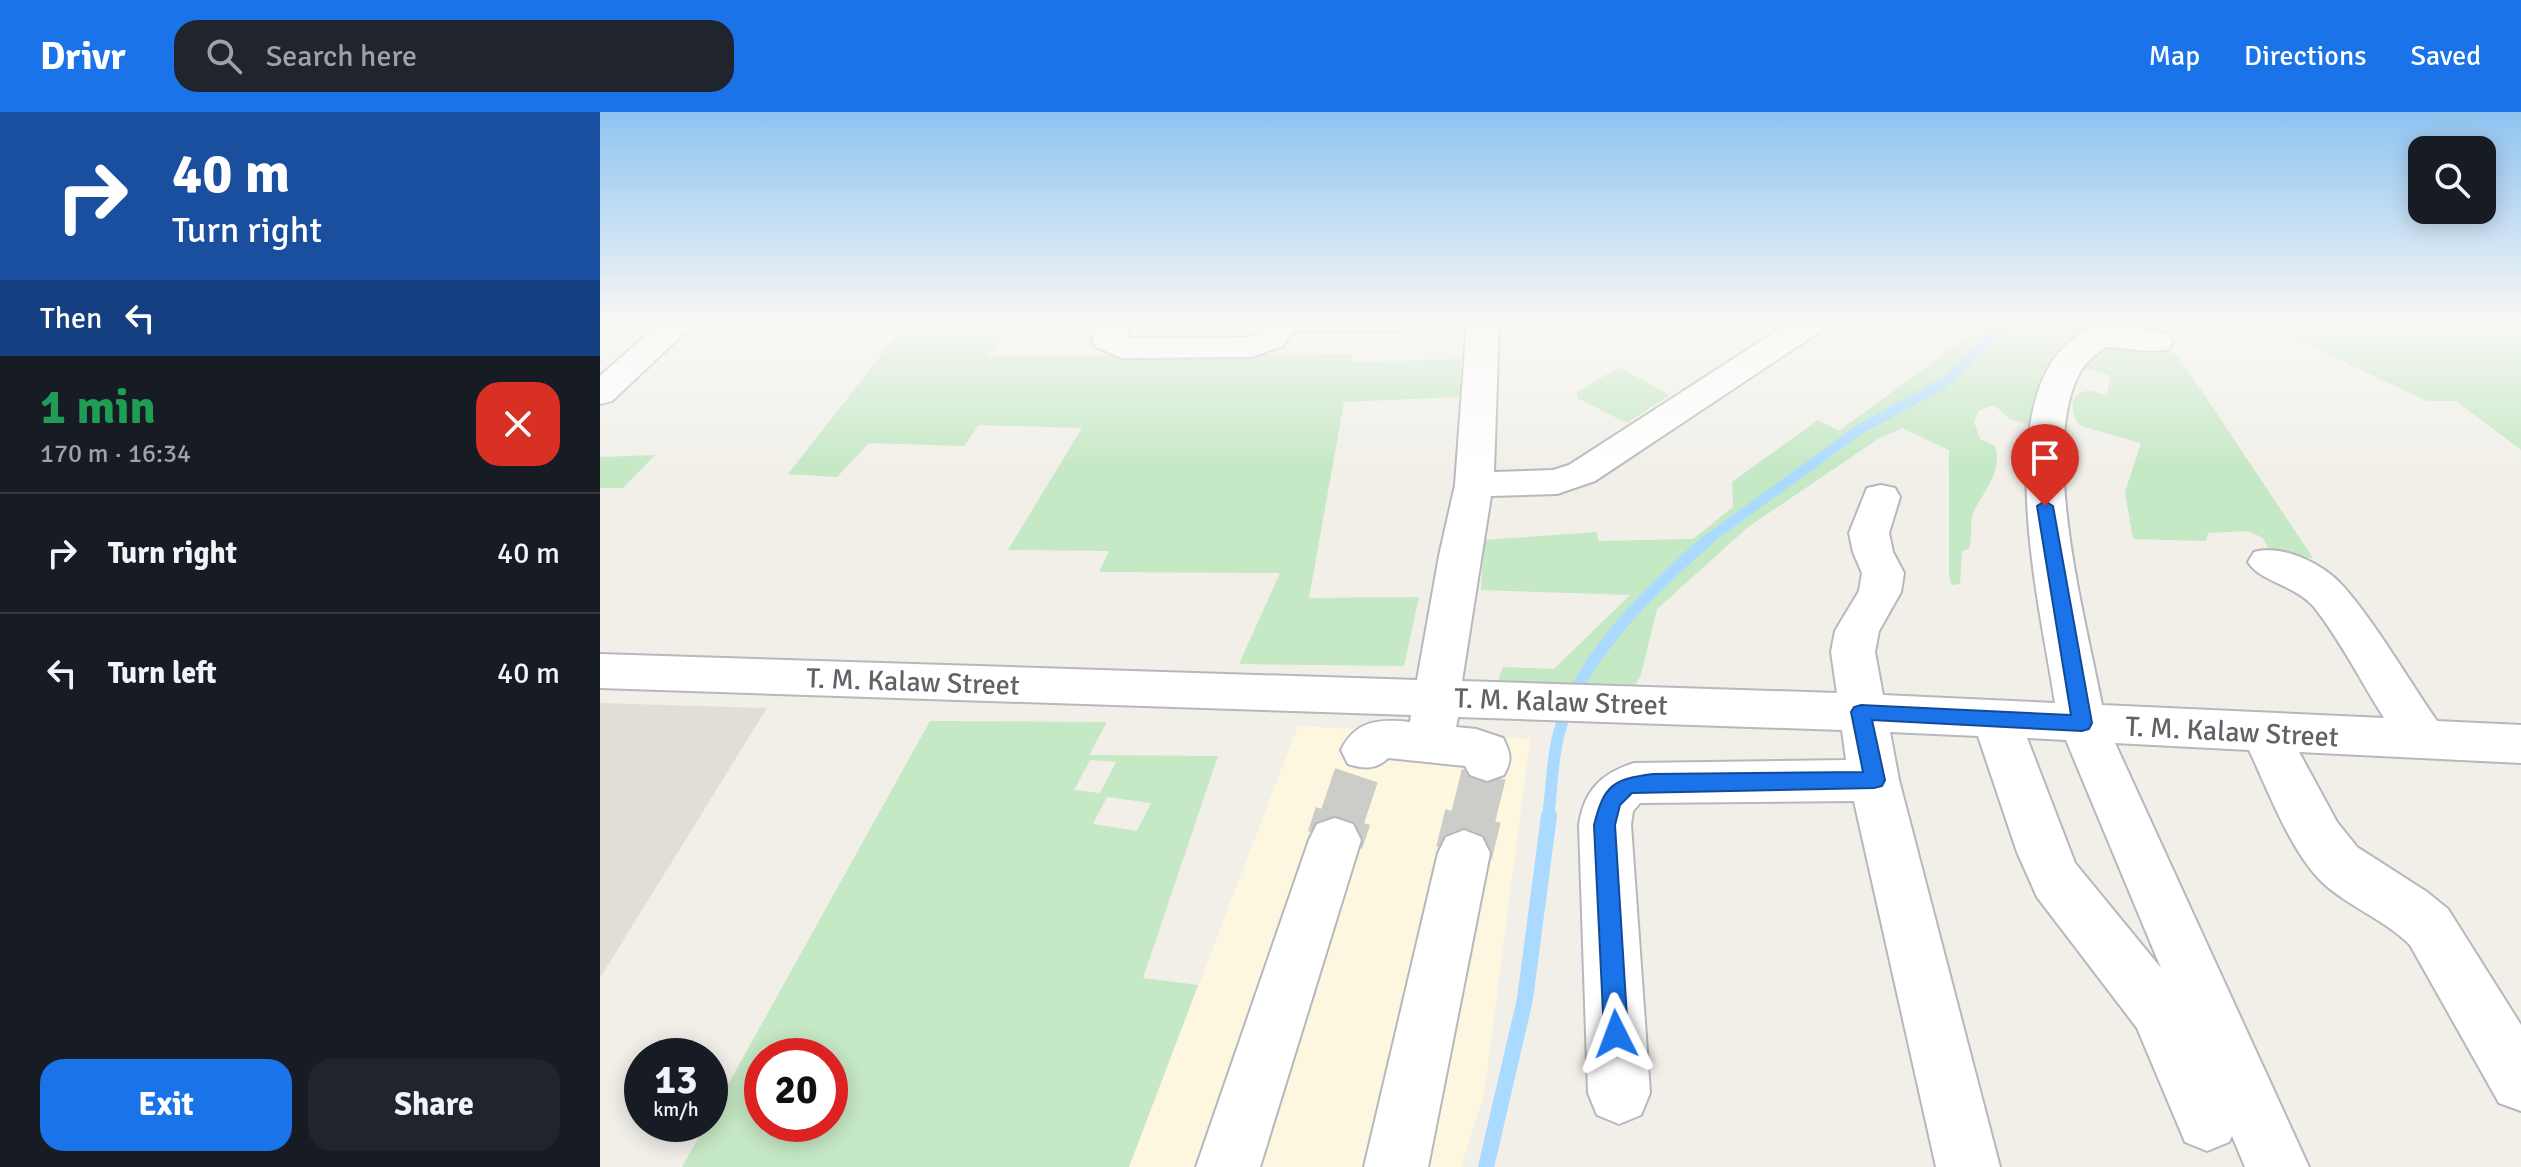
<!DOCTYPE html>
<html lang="en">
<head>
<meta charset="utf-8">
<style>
  body { margin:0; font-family:Signika,sans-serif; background:#20242c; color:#f1f3f6; height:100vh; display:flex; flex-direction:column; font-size:30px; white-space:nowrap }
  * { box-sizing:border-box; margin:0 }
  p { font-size:26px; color:#9ea1a6 }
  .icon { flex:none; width:44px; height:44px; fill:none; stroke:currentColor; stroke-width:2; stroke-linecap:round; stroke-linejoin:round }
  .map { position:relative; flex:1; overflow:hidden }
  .sheet { display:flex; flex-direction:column; background:#171b24; width:600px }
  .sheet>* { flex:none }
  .hud { background:#1a4fa0; color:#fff; overflow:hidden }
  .controls { position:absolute; left:1808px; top:24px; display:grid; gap:16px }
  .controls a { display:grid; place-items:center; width:88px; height:88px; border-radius:16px; background:#171b24; box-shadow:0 4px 20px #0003; font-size:40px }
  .speed { position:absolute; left:24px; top:926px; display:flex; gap:16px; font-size:40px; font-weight:700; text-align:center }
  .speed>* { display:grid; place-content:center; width:104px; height:104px; border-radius:50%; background:#171b24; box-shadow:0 4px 20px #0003; line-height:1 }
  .speed small { font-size:20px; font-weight:400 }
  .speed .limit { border:12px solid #d22; background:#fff; color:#111 }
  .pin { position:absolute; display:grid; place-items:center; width:68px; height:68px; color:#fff; margin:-82px -34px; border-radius:50% 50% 50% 0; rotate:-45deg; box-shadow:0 0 8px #0007 }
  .pin .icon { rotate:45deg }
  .me { position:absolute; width:88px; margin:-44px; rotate:357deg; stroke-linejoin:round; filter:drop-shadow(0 0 6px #0008) }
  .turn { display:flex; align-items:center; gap:28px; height:168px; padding:0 40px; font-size:36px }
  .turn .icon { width:104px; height:104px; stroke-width:2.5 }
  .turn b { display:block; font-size:56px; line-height:68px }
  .then { display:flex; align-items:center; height:76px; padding:0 40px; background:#0003; gap:16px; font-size:30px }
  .round { display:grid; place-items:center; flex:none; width:84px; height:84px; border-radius:24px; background:#20242c }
  .headline { display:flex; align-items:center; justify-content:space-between; height:136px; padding:0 40px }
  h1 { font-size:48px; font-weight:700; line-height:60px; color:#1e9e55 }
  .cta { display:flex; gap:16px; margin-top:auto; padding:16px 40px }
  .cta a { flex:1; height:92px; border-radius:24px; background:#1a73e8; color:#fff; font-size:32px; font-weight:700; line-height:92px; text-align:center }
  .cta a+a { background:#20242c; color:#f1f3f6 }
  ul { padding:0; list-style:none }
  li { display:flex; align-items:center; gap:24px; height:120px; padding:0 40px; border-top:2px solid #363941 }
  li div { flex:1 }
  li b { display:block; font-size:30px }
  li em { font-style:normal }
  header { display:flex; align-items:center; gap:48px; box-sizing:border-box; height:112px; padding:0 40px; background:#1a73e8; color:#fff }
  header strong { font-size:38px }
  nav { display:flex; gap:44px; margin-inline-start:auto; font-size:28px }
  .search { width:560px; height:72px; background:#20242c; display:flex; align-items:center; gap:20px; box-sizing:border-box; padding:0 28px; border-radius:24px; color:#9ea1a6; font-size:30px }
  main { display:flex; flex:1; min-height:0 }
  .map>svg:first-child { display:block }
  .commercial { fill:#fef7e0 }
  .education { fill:#e1ded6 }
  .green { fill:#c5e8c5; fill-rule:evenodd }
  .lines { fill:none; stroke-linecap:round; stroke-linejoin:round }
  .stream-far2 { stroke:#aadaff; stroke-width:10 }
  .stream-far1 { stroke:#aadaff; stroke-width:12 }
  .stream { stroke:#aadaff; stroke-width:16 }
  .minor-tunnel-far1 { stroke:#ccccc8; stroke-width:45; stroke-dasharray:45 23; stroke-linecap:butt }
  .minor-tunnel { stroke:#ccccc8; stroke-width:57; stroke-dasharray:57 29; stroke-linecap:butt }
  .minor-casing { stroke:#b5b8bc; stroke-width:4 }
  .minor { fill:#fff; fill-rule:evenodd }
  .route { fill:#1a73e8; stroke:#114b97; stroke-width:2 }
  .labels { text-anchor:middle; stroke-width:6; stroke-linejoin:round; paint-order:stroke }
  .street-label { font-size:28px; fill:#5f6368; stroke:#fff }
</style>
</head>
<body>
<header>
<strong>Drivr</strong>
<div class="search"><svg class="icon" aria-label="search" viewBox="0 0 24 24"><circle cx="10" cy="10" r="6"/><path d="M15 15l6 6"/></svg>Search here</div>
<nav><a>Map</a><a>Directions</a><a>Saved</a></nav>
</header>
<main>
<section class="sheet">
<div class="hud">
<div class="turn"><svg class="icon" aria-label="right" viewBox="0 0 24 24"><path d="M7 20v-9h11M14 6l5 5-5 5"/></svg><div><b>40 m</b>Turn right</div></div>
<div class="then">Then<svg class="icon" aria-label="left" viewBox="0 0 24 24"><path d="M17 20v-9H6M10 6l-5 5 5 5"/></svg></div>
</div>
<div class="headline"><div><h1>1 min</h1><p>170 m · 16:34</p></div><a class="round" style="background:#d93025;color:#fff"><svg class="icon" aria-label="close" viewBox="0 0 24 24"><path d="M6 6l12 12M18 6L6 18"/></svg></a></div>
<ul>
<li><svg class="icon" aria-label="right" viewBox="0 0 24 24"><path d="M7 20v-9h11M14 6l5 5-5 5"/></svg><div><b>Turn right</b></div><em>40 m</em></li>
<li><svg class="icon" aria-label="left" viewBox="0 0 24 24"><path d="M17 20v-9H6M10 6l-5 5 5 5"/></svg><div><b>Turn left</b></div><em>40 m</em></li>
</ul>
<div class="cta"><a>Exit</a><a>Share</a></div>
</section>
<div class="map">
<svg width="1921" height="1055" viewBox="0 0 1921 1055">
  <rect width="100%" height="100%" fill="#f1efe8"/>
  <path class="commercial" d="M 698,614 L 930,627 L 884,983 L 861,1055 L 529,1055 Z"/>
  <path class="education" d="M 0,591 L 167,596 L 0,866 Z"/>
  <path class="green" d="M 308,209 L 417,209 L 388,244 L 752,242 L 752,250 L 861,247 L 860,285 L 744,290 L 709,486 L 819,485 L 804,554 L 639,552 L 680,461 L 499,460 L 509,439 L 408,438 L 482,316 L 379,313 L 364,334 L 269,331 L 237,365 L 188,362 Z
    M 1389,209 L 1539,209 L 1540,211 L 1496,220 L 1432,308 L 1427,312 L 1410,307 L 1394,293 L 1379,298 L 1374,310 L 1380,327 L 1395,334 C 1403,358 1385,378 1374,399 C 1369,410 1373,425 1369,437 L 1362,439 L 1360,472 L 1351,473 L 1349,462 L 1349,338 L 1302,316 L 1278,327 L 1148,415 L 1057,497 L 1041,563 L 1035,573 L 898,569 L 903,555 L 954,557 L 1030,483 L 881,478 L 884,428 L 996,420 L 999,429 L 1093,427 L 1133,395 L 1132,370 L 1218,308 L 1239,319 Z
    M 1666,209 L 1921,209 L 1921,338 L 1856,289 L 1827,289 L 1678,219 Z
    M 1496,232 L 1539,232 L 1577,242 L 1713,446 L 1690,446 L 1668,435 L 1663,426 L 1648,419 L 1608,421 L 1606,429 L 1533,427 L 1525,380 L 1541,331 L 1484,315 C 1470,309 1467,281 1486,279 C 1492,278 1501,282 1507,283 L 1511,264 L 1482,255 Z
    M 1019,255 L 1070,283 L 1027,311 L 977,286 L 977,280 Z
    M 55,343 L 23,376 L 0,376 L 0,345 Z
    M 330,609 L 507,610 L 489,643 L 618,644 L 543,866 L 598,873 L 529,1055 L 82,1055 L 106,1012 L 110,1012 L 110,1005 ZM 490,648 L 516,650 L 500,681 L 474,678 ZM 507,685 L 551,691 L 537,719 L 493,712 ZM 162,944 L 230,944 L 230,1012 L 162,1012 Z"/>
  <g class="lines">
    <path class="stream-far2" d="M 1106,429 L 1260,317 L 1344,271 L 1409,209"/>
    <path class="stream-far1" d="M 948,706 C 952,676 952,643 961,614 C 981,545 1055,473 1109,427"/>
    <path class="stream" d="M 886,1055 L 925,887 L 949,704"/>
    <path class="minor-tunnel-far1" d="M 742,706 L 765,638
      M 873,706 L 887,649"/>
    <path class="minor-tunnel" d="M 735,728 L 743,704
      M 864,741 L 873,704"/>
    <defs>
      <path id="minor" d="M 62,209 L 97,209 L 12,289 L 0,292 L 0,264 Z
        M 501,209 L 533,209 L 526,225 L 528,226 L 648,225 L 661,220 L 668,209 L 815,209 L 810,216 L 799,219 L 694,219 L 683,234 L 652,245 L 522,246 L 496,235 L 492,228 Z
        M 867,209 L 899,209 L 894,360 L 953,358 L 969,353 L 1192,209 L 1230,209 L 1225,216 L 995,369 L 957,382 L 891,384 L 862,569 L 1237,581 L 1231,540 L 1235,519 L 1259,479 L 1262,461 L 1253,440 L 1249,421 L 1267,376 L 1281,373 L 1295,376 L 1300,385 L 1289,421 L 1293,440 L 1304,461 L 1301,480 L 1279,519 L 1275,540 L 1283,583 L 1455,591 C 1442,501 1384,274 1484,220 C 1504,208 1547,218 1569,223 L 1573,230 L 1569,237 C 1549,242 1526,235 1505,235 C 1496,243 1484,251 1479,262 C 1439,339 1486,508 1502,593 L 1784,606 C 1761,570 1741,529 1714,495 C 1694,472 1660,470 1648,450 L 1654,440 C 1683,432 1724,452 1744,475 C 1776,512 1808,567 1837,609 L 1921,613 L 1921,651 L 1699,640 L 1737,710 L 1757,735 L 1827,780 L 1848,797 L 1921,913 L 1921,999 L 1899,991 L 1810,833 C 1783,806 1746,794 1720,768 C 1689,736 1668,678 1649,638 L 1515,631 L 1709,1055 L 1645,1055 L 1632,1024 L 1629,1030 L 1607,1039 L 1585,1030 L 1537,916 L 1437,785 L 1417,740 L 1378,624 L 1290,620 L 1299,668 L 1400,1055 L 1336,1055 L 1254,689 L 1040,691 L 1033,699 L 1031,713 L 1050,981 L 1041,1003 L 1019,1012 L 997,1003 L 988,981 L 979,713 C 984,678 1002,661 1034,651 L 1246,648 L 1242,618 L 858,605 L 856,615 L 876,617 L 903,626 C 911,642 912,648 904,663 L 887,669 L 870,663 L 865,654 L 788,646 C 776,658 764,657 748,652 L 741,638 C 756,608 779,607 810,610 L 811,603 L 0,576 L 0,542 L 817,568 L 839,444 L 855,373 ZM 1427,626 L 1466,628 L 1561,856 L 1475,751 Z
        M 735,706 L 753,712 L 761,728 L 660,1055 L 596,1055 L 709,728 L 717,712 Z
        M 864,718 L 882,725 L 890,741 L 828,1055 L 764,1055 L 838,741 L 846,725 Z"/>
    </defs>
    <use href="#minor" class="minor-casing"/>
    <use href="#minor" class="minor"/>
  </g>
  <linearGradient id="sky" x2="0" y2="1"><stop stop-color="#8fc3f1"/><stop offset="0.59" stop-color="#f9f8f5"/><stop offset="1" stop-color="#f9f8f5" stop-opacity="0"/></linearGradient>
  <rect width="1921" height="357" fill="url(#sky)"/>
  <path class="route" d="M 1445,389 L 1453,394 L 1492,611 L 1489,617 L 1482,619 L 1272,608 L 1285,668 L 1282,674 L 1274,676 L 1032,681 L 1020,693 L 1015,713 L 1028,922 L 1025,930 L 1016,934 L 1007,930 L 1004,922 L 994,713 C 1004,673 1013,667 1053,662 L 1263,660 L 1251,600 L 1254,595 L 1261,593 L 1471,603 L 1437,394 Z"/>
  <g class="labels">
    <g class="street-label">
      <text transform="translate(313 569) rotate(2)" y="10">T. M. Kalaw Street</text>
      <text transform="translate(961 589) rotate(2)" y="10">T. M. Kalaw Street</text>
      <text transform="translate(1632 619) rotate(3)" y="10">T. M. Kalaw Street</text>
    </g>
  </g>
</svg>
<div class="controls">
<a><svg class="icon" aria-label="search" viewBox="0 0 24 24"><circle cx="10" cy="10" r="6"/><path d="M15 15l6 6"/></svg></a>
</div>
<div class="speed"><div>13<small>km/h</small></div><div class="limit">20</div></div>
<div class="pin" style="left:1445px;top:394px;background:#d93025"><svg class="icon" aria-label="arrive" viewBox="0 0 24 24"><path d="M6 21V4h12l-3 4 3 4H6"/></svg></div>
<svg class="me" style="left:1016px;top:922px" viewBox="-20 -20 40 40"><path d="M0-17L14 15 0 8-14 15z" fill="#1a73e8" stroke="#fff" stroke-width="4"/></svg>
</div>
</main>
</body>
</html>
